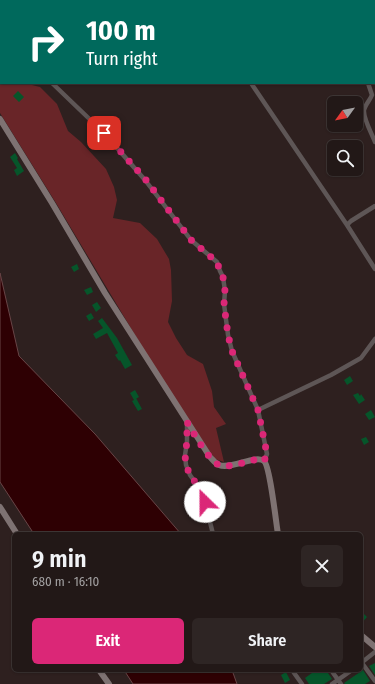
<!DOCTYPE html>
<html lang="en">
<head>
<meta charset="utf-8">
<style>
  body { margin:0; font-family:"Fira Sans Condensed",sans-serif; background:#2e2524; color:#f1f3f6; height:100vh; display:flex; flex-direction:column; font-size:15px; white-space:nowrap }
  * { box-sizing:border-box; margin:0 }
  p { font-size:13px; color:#a2a0a1 }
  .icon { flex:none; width:22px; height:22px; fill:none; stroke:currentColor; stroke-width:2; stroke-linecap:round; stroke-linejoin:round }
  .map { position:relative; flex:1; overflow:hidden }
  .drawer { position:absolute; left:12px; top:532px; width:351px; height:140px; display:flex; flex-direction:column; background:#221817; border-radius:6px; box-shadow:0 1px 3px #0004,0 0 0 1px #3f3736 }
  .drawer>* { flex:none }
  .top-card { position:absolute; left:0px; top:0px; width:375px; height:84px; box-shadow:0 1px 3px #0004,0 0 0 1px #3f3736; background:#00695c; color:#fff; overflow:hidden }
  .needle { width:26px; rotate:237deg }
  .fabs { position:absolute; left:327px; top:96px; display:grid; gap:8px }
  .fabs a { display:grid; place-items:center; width:36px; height:36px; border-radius:6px; background:#221817; box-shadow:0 1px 3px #0004,0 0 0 1px #3f3736; font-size:20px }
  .pin { position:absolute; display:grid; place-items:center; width:34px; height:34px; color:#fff; margin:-17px; border-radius:8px; box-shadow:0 2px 6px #0006 }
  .me { position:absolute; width:44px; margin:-22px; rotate:337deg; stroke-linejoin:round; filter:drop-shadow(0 0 3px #0008) }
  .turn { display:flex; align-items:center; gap:14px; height:84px; padding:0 20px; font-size:18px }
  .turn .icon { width:52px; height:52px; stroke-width:2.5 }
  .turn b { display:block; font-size:28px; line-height:34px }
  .round { display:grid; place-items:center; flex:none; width:42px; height:42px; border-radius:6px; background:#2e2524 }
  .summary { display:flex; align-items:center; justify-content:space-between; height:68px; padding:0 20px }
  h1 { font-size:24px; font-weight:600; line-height:30px }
  .button { display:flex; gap:8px; margin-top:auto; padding:8px 20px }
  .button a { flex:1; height:46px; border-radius:6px; background:#db2777; color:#fff; font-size:16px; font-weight:600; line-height:46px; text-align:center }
  .button a+a { background:#2e2524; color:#f1f3f6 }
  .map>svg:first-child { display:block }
  .green { fill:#692528 }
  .water { fill:#2e0003; stroke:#684547 }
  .building { fill:#06552a }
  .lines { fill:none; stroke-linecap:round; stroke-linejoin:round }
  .street { stroke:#5e5656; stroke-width:4.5 }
  .secondary { stroke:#7e7272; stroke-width:6 }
  .route { stroke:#db2777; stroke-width:7; stroke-dasharray:0 12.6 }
</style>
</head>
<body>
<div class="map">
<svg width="375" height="684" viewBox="0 0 375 684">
  <rect width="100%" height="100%" fill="#2e201f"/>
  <path class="green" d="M 1,67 L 1,83 L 24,83 L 40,87 L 57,104 L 68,131 L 81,142 L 106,169 L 114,187 L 117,200 L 113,218 L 140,223 L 157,239 L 169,259 L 171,270 L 172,301 L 168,322 L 176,338 L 187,355 L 203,364 L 212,391 L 214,407 L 226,424 L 216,428 L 224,462 L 215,459 L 204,444 L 147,355 L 56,203 L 0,113 L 0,68 Z"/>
  <path class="water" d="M 0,273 L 19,356 L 95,434 L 181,534 L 34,534 L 0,482 Z
    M 124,670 L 232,670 L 237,684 L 133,684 Z"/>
  <path class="building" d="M 18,91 L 24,97 L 19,102 L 13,96 Z
    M 15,153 L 18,158 L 17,159 L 24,171 L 17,176 L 14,170 L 17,168 L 10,157 Z
    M 77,264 L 79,269 L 74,272 L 71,267 Z
    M 91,287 L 93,292 L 87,295 L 84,290 Z
    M 97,302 L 101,308 L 96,312 L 92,305 Z
    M 91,313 L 94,318 L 89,321 L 86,316 Z
    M 102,318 L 117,338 L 132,365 L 125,369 L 120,360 L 119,361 L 115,355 L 118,353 L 107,333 L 96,339 L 93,334 L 103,328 L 98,321 Z
    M 350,376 L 353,381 L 347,385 L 344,380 Z
    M 135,390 L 139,397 L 134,400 L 136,398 L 142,409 L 138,411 L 132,401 L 134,400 L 130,393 Z
    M 358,393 L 360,396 L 361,394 L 365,400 L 359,404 L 353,395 Z
    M 371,410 L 375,417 L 369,420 L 365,414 Z
    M 366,437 L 369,442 L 364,445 L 361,439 Z
    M 361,611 L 367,617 L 361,624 Z
    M 375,663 L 375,675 L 369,666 Z
    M 316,670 L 326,670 L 332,679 L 324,684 L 309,684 L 305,678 Z
    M 363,670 L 370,681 L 365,684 L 345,684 L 344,683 Z
    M 286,672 L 290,680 L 285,683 L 281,675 Z"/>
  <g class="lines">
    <path class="street" d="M 195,0 L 196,1
      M 320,0 L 321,1
      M 200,1 L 201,0
      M 52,83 L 104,133 L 145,180 L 191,240 L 217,262 L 220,271 L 223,277 L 225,291 L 224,304 L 228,335 L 232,351 L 258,410
      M 251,83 L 347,225 L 375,269
      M 368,83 L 372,95 C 370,100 365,105 364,110 C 363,118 372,134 375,142
      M 347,225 L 351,221 L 375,206
      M 187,422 L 187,442 L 185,455 L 186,465 L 190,475 L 198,486 L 205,502 L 213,534
      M 264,461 L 267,454 L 258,410 L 331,375 L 361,358 L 375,339
      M 361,663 L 375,652
      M 362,663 L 375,681
      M 292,670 L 302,684
      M 331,670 L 341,684
      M 332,684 L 352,670"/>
    <path class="secondary" d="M 51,1 L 52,0
      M 0,59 L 1,58
      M 0,119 L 52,203 L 105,293 L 210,457 C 213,460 216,464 219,465 C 231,470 256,454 264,461 C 270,466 276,523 278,534
      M 0,507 L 17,534
      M 361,635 L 375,647
      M 99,670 L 109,684"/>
  </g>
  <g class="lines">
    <path class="route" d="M 104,133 L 146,180 L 191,240 L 217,262 L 220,271 L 223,277 L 225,291 L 224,304 L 228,335 L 232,351 L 258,410 L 267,454 L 264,461 C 257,458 250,461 243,463 C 236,464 228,467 221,466 C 210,463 193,432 187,422 L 187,442 L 185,455 L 186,465 L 190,475 L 198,486 L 205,502"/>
  </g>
</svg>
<div class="fabs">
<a><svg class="needle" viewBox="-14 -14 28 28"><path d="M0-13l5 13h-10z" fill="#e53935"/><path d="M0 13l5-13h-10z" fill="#a2a0a1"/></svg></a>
<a><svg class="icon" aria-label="search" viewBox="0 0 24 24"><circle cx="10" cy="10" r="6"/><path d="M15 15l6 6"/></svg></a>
</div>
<div class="pin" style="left:104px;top:133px;background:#d93025"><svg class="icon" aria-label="arrive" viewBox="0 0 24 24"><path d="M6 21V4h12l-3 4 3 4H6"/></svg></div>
<svg class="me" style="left:205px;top:502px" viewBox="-20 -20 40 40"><circle r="19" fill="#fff"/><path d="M0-13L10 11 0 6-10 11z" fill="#db2777"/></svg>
<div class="top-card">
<div class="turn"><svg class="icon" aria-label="right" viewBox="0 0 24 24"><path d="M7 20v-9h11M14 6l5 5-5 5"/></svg><div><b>100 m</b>Turn right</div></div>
</div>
<section class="drawer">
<div class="summary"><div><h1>9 min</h1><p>680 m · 16:10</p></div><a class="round"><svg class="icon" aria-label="close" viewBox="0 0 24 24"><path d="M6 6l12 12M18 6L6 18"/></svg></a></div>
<div class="button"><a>Exit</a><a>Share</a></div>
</section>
</div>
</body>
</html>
